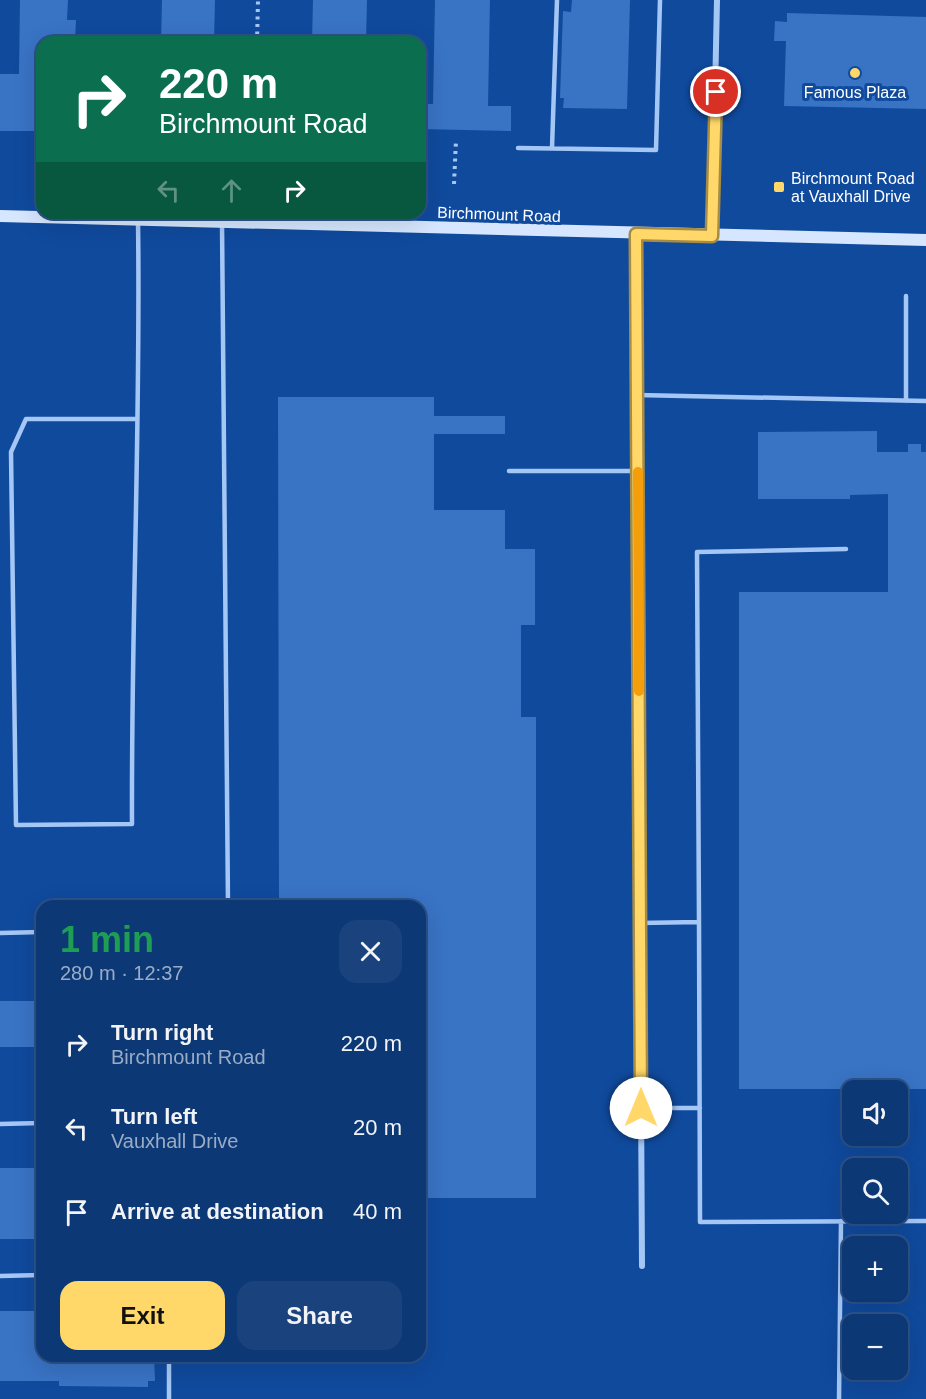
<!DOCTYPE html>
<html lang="en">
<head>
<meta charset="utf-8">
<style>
  body { margin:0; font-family:Helvetica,sans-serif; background:#1a437e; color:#f1f3f6; height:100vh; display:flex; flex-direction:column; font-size:22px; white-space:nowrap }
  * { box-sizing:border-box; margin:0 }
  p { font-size:20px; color:#9aacc5 }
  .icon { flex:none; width:33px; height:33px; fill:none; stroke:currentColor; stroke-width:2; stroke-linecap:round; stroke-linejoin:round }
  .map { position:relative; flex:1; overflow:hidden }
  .panel { position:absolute; left:36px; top:900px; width:390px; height:462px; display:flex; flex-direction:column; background:#0c3876; border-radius:18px; box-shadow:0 6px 24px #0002,0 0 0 2px #2c5288 }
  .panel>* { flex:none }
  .guide { position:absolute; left:36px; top:36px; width:390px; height:183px; border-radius:18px; box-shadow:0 6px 24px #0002,0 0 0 2px #2c5288; background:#0b6e4f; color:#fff; overflow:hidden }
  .controls { position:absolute; left:842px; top:1080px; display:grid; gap:12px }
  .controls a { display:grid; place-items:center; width:66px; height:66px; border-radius:12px; background:#0c3876; box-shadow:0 6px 24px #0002,0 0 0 2px #2c5288; font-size:30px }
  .pin { position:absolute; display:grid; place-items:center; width:51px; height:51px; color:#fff; margin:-26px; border:3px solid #fff; border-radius:50%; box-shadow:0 2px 6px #0007 }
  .me { position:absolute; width:66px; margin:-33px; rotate:0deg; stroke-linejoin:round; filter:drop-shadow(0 0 4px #0008) }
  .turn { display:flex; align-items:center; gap:21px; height:126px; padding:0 24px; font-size:27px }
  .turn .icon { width:78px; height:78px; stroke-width:2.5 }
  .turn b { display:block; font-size:42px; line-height:51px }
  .lanes { display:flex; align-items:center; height:57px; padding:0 24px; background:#0003; justify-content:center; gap:30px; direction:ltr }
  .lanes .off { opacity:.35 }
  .round { display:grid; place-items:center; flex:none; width:63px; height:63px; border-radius:18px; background:#1a437e }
  .head { display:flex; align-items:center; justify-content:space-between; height:102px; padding:0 24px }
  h1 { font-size:36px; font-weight:700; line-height:45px; color:#1e9e55 }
  .action { display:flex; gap:12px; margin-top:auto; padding:12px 24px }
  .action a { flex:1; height:69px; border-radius:18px; background:#ffd869; color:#111; font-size:24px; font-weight:700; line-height:69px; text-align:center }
  .action a+a { background:#1a437e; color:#f1f3f6 }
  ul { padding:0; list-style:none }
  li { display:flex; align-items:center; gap:18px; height:84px; padding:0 24px }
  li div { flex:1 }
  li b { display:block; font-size:22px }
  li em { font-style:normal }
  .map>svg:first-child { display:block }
  .building { fill:#3973c4 }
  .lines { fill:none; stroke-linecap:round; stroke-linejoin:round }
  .path { stroke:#a5c7f5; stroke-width:4; stroke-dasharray:3 4.5; stroke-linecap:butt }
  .lane { stroke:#a5c7f5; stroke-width:4.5 }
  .street { stroke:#a5c7f5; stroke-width:6 }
  .secondary { stroke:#d5e6fe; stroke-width:12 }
  .route-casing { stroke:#a68c44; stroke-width:15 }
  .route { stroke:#ffd869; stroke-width:10 }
  .slow { stroke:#f59e0b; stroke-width:10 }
  .poi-dot { fill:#ffd869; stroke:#104a9d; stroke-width:2 }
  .labels { text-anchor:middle; stroke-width:6; stroke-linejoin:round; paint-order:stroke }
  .poi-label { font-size:16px; fill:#fff; stroke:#104a9d }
  .street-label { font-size:16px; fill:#fff; stroke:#104a9d }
</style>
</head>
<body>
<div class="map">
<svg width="926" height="1399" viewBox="0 0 926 1399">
  <rect width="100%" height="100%" fill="#104a9d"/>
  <path class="building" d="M 20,0 L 68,0 L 67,20 L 76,20 L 75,42 L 42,42 L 42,131 L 0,131 L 0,74 L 19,74 Z
    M 162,0 L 215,0 L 214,42 L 161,42 Z
    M 313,0 L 367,0 L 366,42 L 312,42 Z
    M 435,0 L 490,0 L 488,106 L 511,106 L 511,131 L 420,129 L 420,104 L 433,104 Z
    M 572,0 L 630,0 L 627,109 L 563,108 L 564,98 L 560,98 L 563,11 L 571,12 Z
    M 787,13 L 926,17 L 926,109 L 784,106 L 786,41 L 774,41 L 775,21 L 787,22 Z
    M 278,397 L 434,397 L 434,416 L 505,416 L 505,434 L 434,434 L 434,510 L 505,510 L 505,549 L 535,549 L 535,625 L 521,625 L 521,717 L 536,717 L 536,1198 L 420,1198 L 420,906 L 279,906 Z
    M 877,431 L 877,452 L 908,452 L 908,444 L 921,444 L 921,452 L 926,452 L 926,1089 L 739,1089 L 739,592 L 888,592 L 888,494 L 850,495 L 850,499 L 758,499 L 758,432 Z
    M 0,1001 L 42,1001 L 42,1047 L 0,1047 Z
    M 0,1168 L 42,1168 L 42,1239 L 0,1239 Z
    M 0,1311 L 42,1311 L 42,1356 L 154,1356 L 155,1381 L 148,1381 L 148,1387 L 59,1386 L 59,1381 L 0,1381 Z"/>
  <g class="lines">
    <path class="path" d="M 257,42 L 258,0
      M 454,184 L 456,140"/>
    <path class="lane" d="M 518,148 L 656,150 L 660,0
      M 552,148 L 557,0
      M 222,222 L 228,906
      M 906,296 L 906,401
      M 637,395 L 926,401
      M 137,419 L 26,419 L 11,452 L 16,825 L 132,824 C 131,623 141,422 138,221
      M 509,471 L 637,471
      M 699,922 L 697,552 L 846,549
      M 640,923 L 699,922 L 700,1222 L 926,1221
      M 0,933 L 42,932
      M 641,1108 L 700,1108
      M 0,1124 L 42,1123
      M 0,1276 L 42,1275
      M 169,1356 L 169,1399
      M 839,1399 L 841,1221"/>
    <path class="street" d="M 636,234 L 642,1266
      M 712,236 L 717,0"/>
    <path class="secondary" d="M 0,216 L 926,240"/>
  </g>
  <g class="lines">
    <defs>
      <path id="route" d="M 641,1108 L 636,234 L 712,236 L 716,92"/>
    </defs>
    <use href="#route" class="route-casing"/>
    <use href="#route" class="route"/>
    <path class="slow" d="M 638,472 L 639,691"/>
  </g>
  <g class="poi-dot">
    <circle cx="855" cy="73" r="6"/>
    <rect x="773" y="181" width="12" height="12" rx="3"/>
  </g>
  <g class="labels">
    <g class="poi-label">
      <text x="855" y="98">Famous Plaza</text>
      <text x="791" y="184" text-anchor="start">Birchmount Road<tspan x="791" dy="18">at Vauxhall Drive</tspan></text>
    </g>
    <g class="street-label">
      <text transform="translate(499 214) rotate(2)" y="6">Birchmount Road</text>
    </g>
  </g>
</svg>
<div class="controls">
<a><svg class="icon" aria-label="sound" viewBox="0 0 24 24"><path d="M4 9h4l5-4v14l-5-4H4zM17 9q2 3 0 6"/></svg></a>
<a><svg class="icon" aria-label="search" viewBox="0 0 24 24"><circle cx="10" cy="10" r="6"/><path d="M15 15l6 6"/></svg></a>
<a>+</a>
<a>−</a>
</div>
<div class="pin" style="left:716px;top:92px;background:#d93025"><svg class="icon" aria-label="arrive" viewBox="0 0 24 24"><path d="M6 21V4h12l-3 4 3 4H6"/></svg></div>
<svg class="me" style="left:641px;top:1108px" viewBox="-20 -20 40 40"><circle r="19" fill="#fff"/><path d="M0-13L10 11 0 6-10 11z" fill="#ffd869"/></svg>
<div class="guide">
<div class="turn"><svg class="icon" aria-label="right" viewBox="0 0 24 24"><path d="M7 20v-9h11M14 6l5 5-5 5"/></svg><div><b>220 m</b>Birchmount Road</div></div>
<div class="lanes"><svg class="icon off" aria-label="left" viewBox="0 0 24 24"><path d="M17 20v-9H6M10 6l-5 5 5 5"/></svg><svg class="icon off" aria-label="ahead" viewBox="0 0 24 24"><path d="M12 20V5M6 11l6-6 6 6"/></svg><svg class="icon" aria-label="right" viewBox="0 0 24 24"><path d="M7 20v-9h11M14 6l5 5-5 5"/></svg></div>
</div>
<section class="panel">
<div class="head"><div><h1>1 min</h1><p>280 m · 12:37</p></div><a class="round"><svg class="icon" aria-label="close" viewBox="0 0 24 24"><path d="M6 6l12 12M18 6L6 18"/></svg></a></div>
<ul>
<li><svg class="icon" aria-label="right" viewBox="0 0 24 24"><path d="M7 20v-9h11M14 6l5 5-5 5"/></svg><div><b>Turn right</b><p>Birchmount Road</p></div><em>220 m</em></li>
<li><svg class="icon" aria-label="left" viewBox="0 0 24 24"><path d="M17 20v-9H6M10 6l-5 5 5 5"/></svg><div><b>Turn left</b><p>Vauxhall Drive</p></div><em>20 m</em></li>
<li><svg class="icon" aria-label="arrive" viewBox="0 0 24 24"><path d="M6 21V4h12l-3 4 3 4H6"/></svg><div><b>Arrive at destination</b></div><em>40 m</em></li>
</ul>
<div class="action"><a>Exit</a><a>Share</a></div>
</section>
</div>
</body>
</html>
